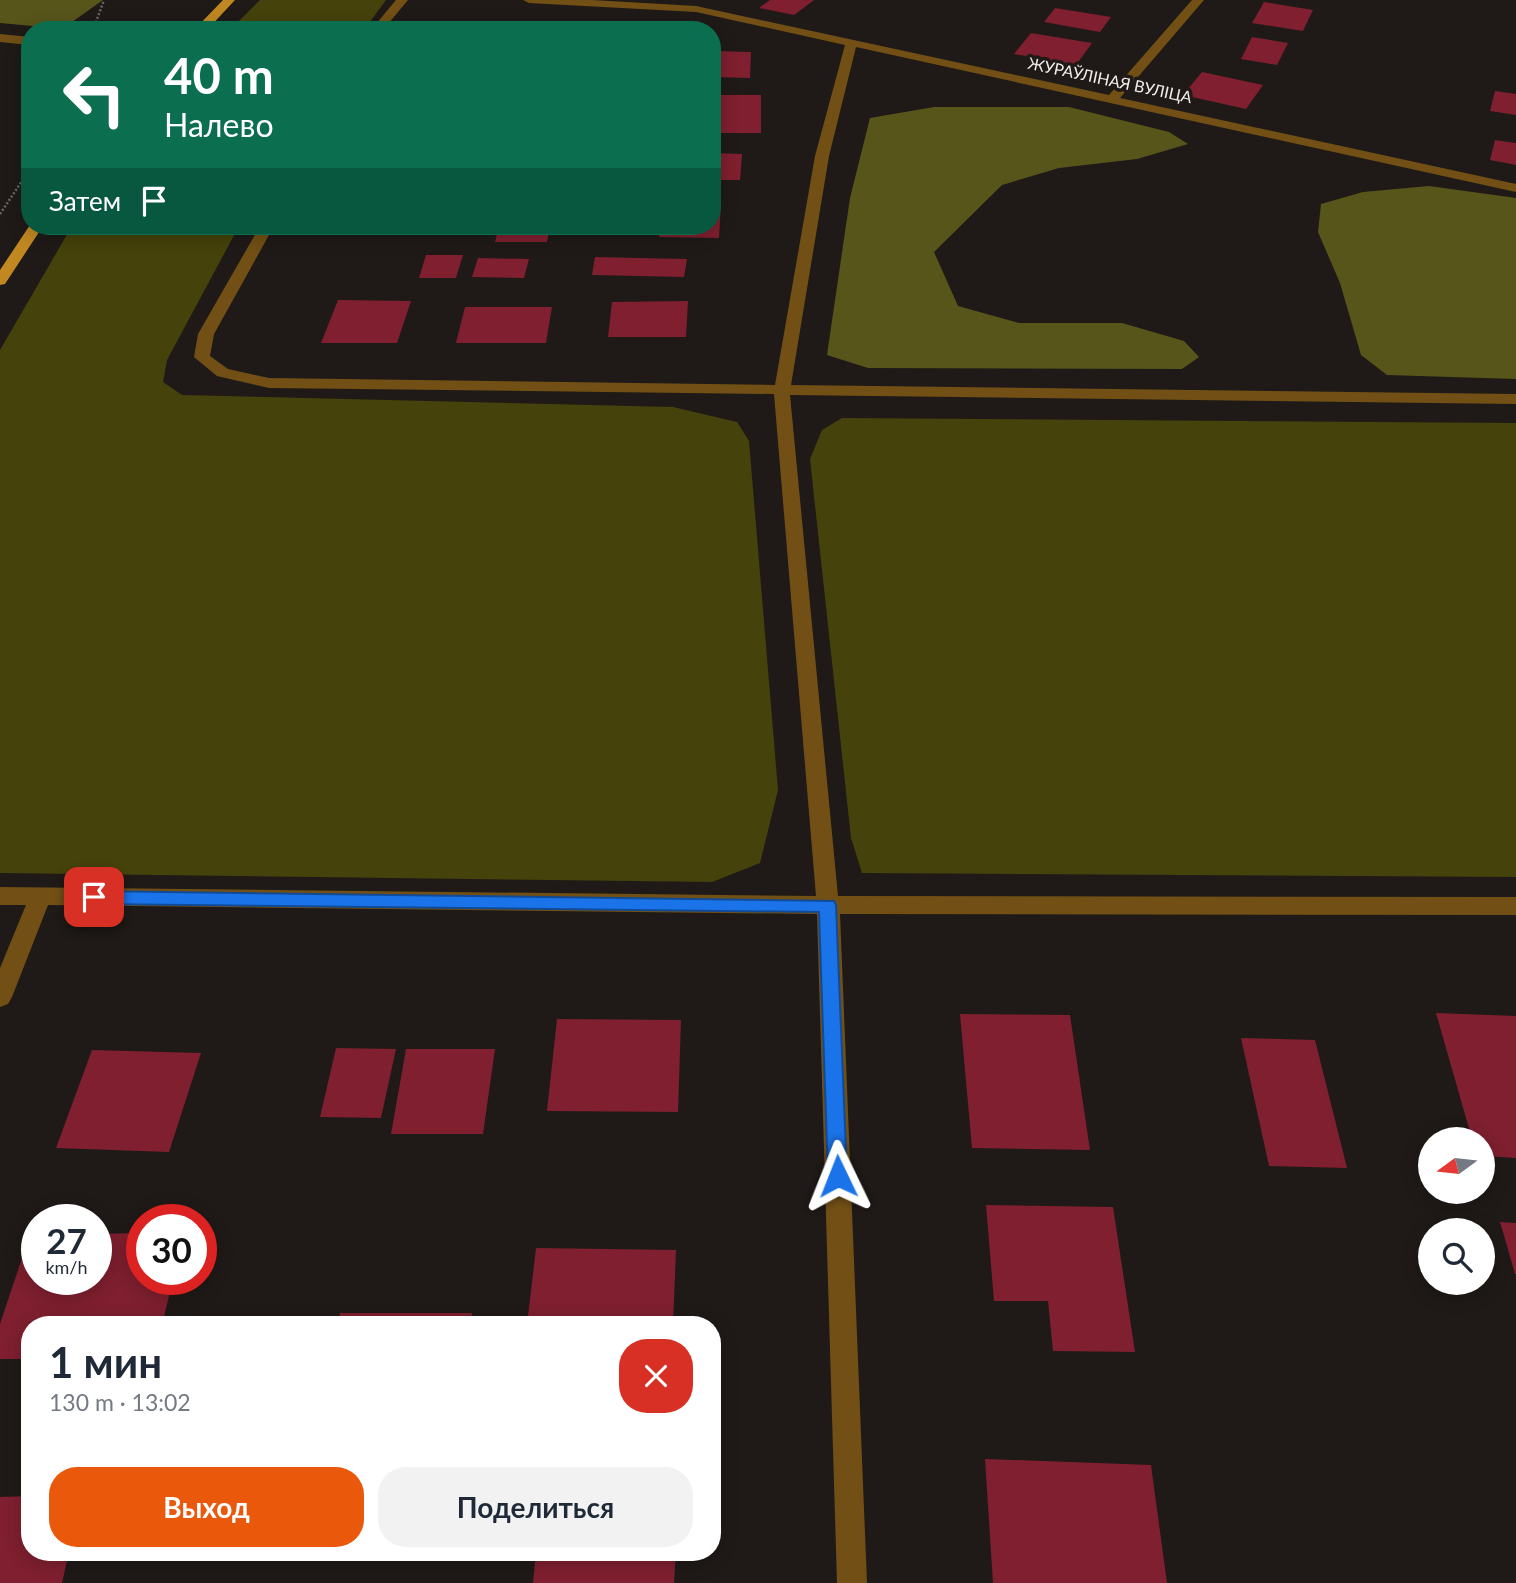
<!DOCTYPE html>
<html lang="ru">
<head>
<meta charset="utf-8">
<style>
  body { margin:0; font-family:Lato,sans-serif; background:#f2f2f3; color:#1f2937; height:100vh; display:flex; flex-direction:column; font-size:26px; white-space:nowrap }
  * { box-sizing:border-box; margin:0 }
  p { font-size:23px; color:#747a83 }
  .icon { flex:none; width:38px; height:38px; fill:none; stroke:currentColor; stroke-width:2; stroke-linecap:round; stroke-linejoin:round }
  .map { position:relative; flex:1; overflow:hidden }
  .details { position:absolute; left:21px; top:1316px; width:700px; height:245px; display:flex; flex-direction:column; background:#fff; border-radius:28px; box-shadow:0 4px 18px #0003 }
  .details>* { flex:none }
  .top-card { position:absolute; left:21px; top:21px; width:700px; height:214px; border-radius:28px; box-shadow:0 4px 18px #0003; background:#0b6e4f; color:#fff; overflow:hidden }
  .needle { width:46px; rotate:255deg }
  .buttons { position:absolute; left:1418px; top:1127px; display:grid; gap:14px }
  .buttons a { display:grid; place-items:center; width:77px; height:77px; border-radius:50%; background:#fff; box-shadow:0 4px 18px #0003; font-size:35px }
  .speed { position:absolute; left:21px; top:1204px; display:flex; gap:14px; font-size:35px; font-weight:700; text-align:center }
  .speed>* { display:grid; place-content:center; width:91px; height:91px; border-radius:50%; background:#fff; box-shadow:0 4px 18px #0003; line-height:1 }
  .speed small { font-size:18px; font-weight:400 }
  .speed .limit { border:10px solid #d22; background:#fff; color:#111 }
  .pin { position:absolute; display:grid; place-items:center; width:60px; height:60px; color:#fff; margin:-30px; border-radius:14px; box-shadow:0 4px 10px #0006 }
  .me { position:absolute; width:77px; margin:-38px; rotate:358deg; stroke-linejoin:round; filter:drop-shadow(0 0 5px #0008) }
  .turn { display:flex; align-items:center; gap:24px; height:147px; padding:0 28px; font-size:32px }
  .turn .icon { width:91px; height:91px; stroke-width:2.5 }
  .turn b { display:block; font-size:49px; line-height:60px }
  .then { display:flex; align-items:center; height:66px; padding:0 28px; background:#0003; gap:14px; font-size:26px }
  .round { display:grid; place-items:center; flex:none; width:74px; height:74px; border-radius:28px; background:#f2f2f3 }
  .summary { display:flex; align-items:center; justify-content:space-between; height:119px; padding:0 28px }
  h1 { font-size:42px; font-weight:700; line-height:52px }
  .action { display:flex; gap:14px; margin-top:auto; padding:14px 28px }
  .action a { flex:1; height:80px; border-radius:28px; background:#ea580c; color:#fff; font-size:28px; font-weight:700; line-height:80px; text-align:center }
  .action a+a { background:#f2f2f3; color:#1f2937 }
  .map>svg:first-child { display:block }
  .green { fill:#45420b }
  .forest { fill:#58551b }
  .building { fill:#7f1f2f }
  .lines { fill:none; stroke-linecap:round; stroke-linejoin:round }
  .path { stroke:#6b6664; stroke-width:2.5; stroke-dasharray:2 2; stroke-linecap:butt }
  .minor { fill:#725015; fill-rule:evenodd }
  .major { fill:#c18822; fill-rule:evenodd }
  .route { fill:#1a73e8; stroke:#114b97; stroke-width:2 }
  .labels { text-anchor:middle; stroke-width:7; stroke-linejoin:round; paint-order:stroke }
  .far-street-label { font-size:16px; fill:#f1edeb; stroke:#1f1a17 }
</style>
</head>
<body>
<div class="map">
<svg width="1516" height="1583" viewBox="0 0 1516 1583">
  <rect width="100%" height="100%" fill="#1f1a17"/>
  <path class="green" d="M 260,0 L 386,0 L 364,30 L 230,30 Z
    M 72,226 L 239,226 L 167,360 L 163,382 L 182,395 L 673,407 L 737,422 L 749,441 L 778,790 L 760,863 L 712,882 L 0,873 L 0,350 Z
    M 842,418 L 1516,423 L 1516,877 L 862,873 L 851,838 L 810,459 L 822,430 Z"/>
  <path class="forest" d="M 0,0 L 103,0 L 72,22 L 55,28 L 0,23 Z
    M 934,107 L 1069,107 L 1169,132 L 1188,144 L 1137,159 L 1059,168 L 1002,185 L 934,252 L 958,306 L 1019,323 L 1122,323 L 1184,341 L 1199,357 L 1182,369 L 868,368 L 827,355 L 850,198 L 870,118 Z
    M 1429,186 L 1516,198 L 1516,379 L 1387,375 L 1361,355 L 1340,283 L 1318,232 L 1321,204 L 1363,192 Z"/>
  <path class="building" d="M 770,0 L 814,0 L 794,15 L 759,8 Z
    M 1264,2 L 1313,10 L 1303,31 L 1252,23 Z
    M 1055,8 L 1111,17 L 1100,32 L 1044,22 Z
    M 445,25 L 496,25 L 495,30 L 444,30 Z
    M 1031,33 L 1092,43 L 1076,65 L 1014,54 Z
    M 1252,37 L 1288,43 L 1277,65 L 1241,59 Z
    M 712,51 L 751,52 L 750,78 L 712,77 Z
    M 1202,72 L 1263,85 L 1246,109 L 1183,95 Z
    M 1495,91 L 1516,94 L 1516,115 L 1490,111 Z
    M 712,95 L 761,95 L 761,133 L 712,133 Z
    M 1495,140 L 1516,143 L 1516,165 L 1490,160 Z
    M 712,153 L 742,154 L 740,180 L 712,180 Z
    M 712,204 L 721,204 L 719,238 L 659,237 L 661,226 L 712,226 Z
    M 499,226 L 550,226 L 547,242 L 495,242 Z
    M 426,255 L 463,255 L 456,278 L 419,278 Z
    M 595,257 L 639,258 L 687,259 L 684,277 L 592,275 Z
    M 478,258 L 529,259 L 524,278 L 472,277 Z
    M 338,300 L 411,301 L 397,343 L 321,343 Z
    M 688,301 L 686,337 L 608,337 L 612,302 Z
    M 465,307 L 552,307 L 546,343 L 456,343 Z
    M 1436,1013 L 1516,1016 L 1516,1158 L 1482,1156 L 1482,1139 L 1472,1139 Z
    M 960,1014 L 1070,1015 L 1090,1150 L 972,1148 Z
    M 557,1019 L 681,1020 L 678,1112 L 547,1111 Z
    M 1241,1038 L 1315,1040 L 1347,1168 L 1269,1166 Z
    M 336,1048 L 396,1049 L 381,1118 L 320,1117 Z
    M 406,1049 L 495,1049 L 483,1134 L 391,1134 Z
    M 92,1050 L 201,1053 L 169,1152 L 56,1148 Z
    M 986,1205 L 1113,1207 L 1135,1352 L 1053,1351 L 1048,1301 L 994,1301 Z
    M 1500,1222 L 1516,1223 L 1516,1274 L 1515,1274 Z
    M 142,1233 L 142,1279 L 173,1279 L 162,1325 L 30,1325 L 30,1359 L 0,1359 L 0,1324 L 30,1234 L 37,1234 L 37,1279 L 96,1279 L 96,1234 Z
    M 536,1248 L 676,1250 L 673,1325 L 527,1325 Z
    M 340,1313 L 472,1313 L 471,1325 L 338,1325 Z
    M 985,1459 L 1151,1465 L 1167,1583 L 993,1583 Z
    M 30,1496 L 30,1552 L 69,1552 L 62,1583 L 0,1583 L 0,1497 Z
    M 536,1552 L 676,1552 L 674,1583 L 533,1583 Z"/>
  <g class="lines">
    <path class="path" d="M 93,30 L 104,0
      M 0,214 L 30,169"/>
    <path class="minor" d="M 396,0 L 408,0 L 383,30 L 371,30 Z
      M 523,0 L 592,0 L 696,6 L 1109,95 L 1192,0 L 1204,0 L 1120,98 L 1516,184 L 1516,192 L 856,47 L 829,156 L 791,385 L 1516,394 L 1516,404 L 790,395 L 838,896 L 1516,897 L 1516,915 L 840,914 L 867,1583 L 837,1583 L 817,914 L 48,905 L 12,997 L 8,1004 L 0,1007 L 0,968 L 26,905 L 0,905 L 0,887 L 816,896 L 774,394 L 269,388 L 217,376 L 194,357 L 198,334 L 260,226 L 274,226 L 214,334 L 210,356 L 228,369 L 269,378 L 775,385 L 815,156 L 845,45 L 696,12 L 529,3 Z
      M 0,34 L 30,37 L 30,45 L 0,42 Z"/>
    <path class="major" d="M 223,0 L 235,0 L 207,30 L 194,30 Z
      M 30,225 L 43,226 L 5,284 L 0,285 L 0,270 Z"/>
  </g>
  <path class="route" d="M 94,891 L 834,901 L 836,905 L 847,1176 L 844,1183 L 838,1185 L 831,1183 L 828,1176 L 819,912 L 94,904 L 89,902 L 86,897 L 89,893 Z"/>
  <g class="labels">
    <g class="far-street-label">
      <text transform="translate(1110 80) rotate(12)" y="6">ЖУРАЎЛІНАЯ ВУЛІЦА</text>
    </g>
  </g>
</svg>
<div class="buttons">
<a><svg class="needle" viewBox="-14 -14 28 28"><path d="M0-13l5 13h-10z" fill="#e53935"/><path d="M0 13l5-13h-10z" fill="#747a83"/></svg></a>
<a><svg class="icon" aria-label="search" viewBox="0 0 24 24"><circle cx="10" cy="10" r="6"/><path d="M15 15l6 6"/></svg></a>
</div>
<div class="speed"><div>27<small>km/h</small></div><div class="limit">30</div></div>
<div class="pin" style="left:94px;top:897px;background:#d93025"><svg class="icon" aria-label="arrive" viewBox="0 0 24 24"><path d="M6 21V4h12l-3 4 3 4H6"/></svg></div>
<svg class="me" style="left:838px;top:1176px" viewBox="-20 -20 40 40"><path d="M0-17L14 15 0 8-14 15z" fill="#1a73e8" stroke="#fff" stroke-width="4"/></svg>
<div class="top-card">
<div class="turn"><svg class="icon" aria-label="left" viewBox="0 0 24 24"><path d="M17 20v-9H6M10 6l-5 5 5 5"/></svg><div><b>40 m</b>Налево</div></div>
<div class="then">Затем<svg class="icon" aria-label="arrive" viewBox="0 0 24 24"><path d="M6 21V4h12l-3 4 3 4H6"/></svg></div>
</div>
<section class="details">
<div class="summary"><div><h1>1 мин</h1><p>130 m · 13:02</p></div><a class="round" style="background:#d93025;color:#fff"><svg class="icon" aria-label="close" viewBox="0 0 24 24"><path d="M6 6l12 12M18 6L6 18"/></svg></a></div>
<div class="action"><a>Выход</a><a>Поделиться</a></div>
</section>
</div>
</body>
</html>
